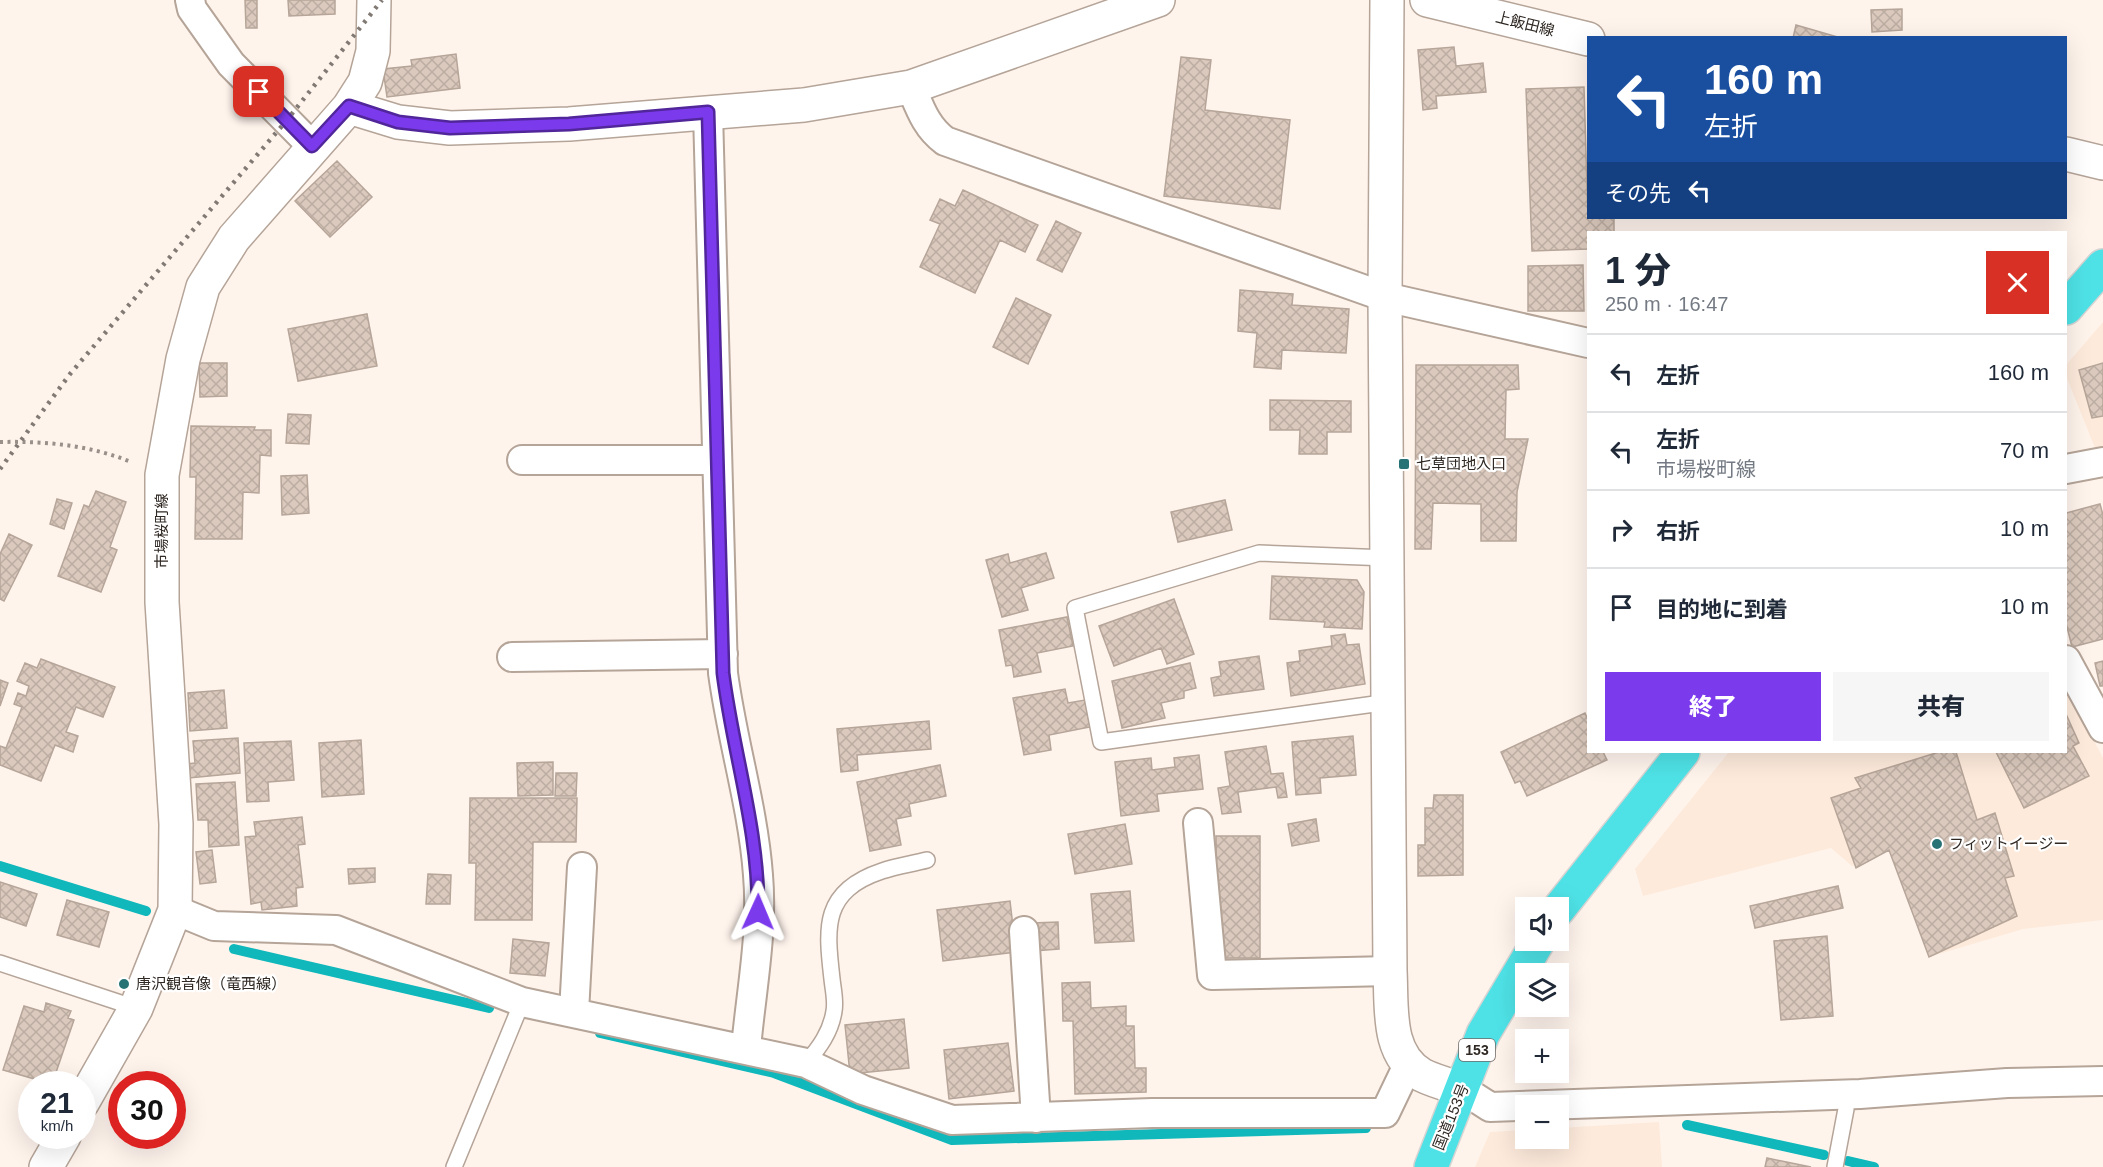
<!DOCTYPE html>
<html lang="ja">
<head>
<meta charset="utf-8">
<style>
  body { margin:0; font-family:Arial,"Noto Sans JP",sans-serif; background:#f6f6f7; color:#1f2937; height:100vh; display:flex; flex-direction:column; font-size:22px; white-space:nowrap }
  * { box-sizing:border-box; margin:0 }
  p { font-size:20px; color:#747a83 }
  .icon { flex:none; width:33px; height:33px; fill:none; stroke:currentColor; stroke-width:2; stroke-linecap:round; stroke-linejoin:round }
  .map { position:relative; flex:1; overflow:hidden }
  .sheet { position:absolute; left:1587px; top:231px; width:480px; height:522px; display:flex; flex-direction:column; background:#fff; border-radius:0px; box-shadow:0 6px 24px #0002 }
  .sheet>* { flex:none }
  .hud { position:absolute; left:1587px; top:36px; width:480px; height:183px; border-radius:0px; box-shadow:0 6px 24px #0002; background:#1a4fa0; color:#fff; overflow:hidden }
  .buttons { position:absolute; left:1515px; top:897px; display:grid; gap:12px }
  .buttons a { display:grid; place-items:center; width:54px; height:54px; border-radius:0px; background:#fff; box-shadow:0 6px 24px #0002; font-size:30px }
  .speed { position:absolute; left:18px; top:1071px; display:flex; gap:12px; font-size:30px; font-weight:700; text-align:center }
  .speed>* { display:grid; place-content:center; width:78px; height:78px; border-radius:50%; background:#fff; box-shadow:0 6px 24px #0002; line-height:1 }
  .speed small { font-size:15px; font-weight:400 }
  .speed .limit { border:9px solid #d22; background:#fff; color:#111 }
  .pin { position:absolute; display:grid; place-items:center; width:51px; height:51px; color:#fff; margin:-26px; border-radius:12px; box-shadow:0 3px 9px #0006 }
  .me { position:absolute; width:66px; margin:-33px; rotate:1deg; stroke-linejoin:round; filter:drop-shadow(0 0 4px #0008) }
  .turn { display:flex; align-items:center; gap:21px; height:126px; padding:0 18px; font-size:27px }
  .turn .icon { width:78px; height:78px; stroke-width:2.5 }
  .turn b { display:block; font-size:42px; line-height:51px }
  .then { display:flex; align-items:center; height:57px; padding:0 18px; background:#0003; gap:12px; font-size:22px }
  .round { display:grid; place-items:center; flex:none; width:63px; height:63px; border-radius:0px; background:#f6f6f7 }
  .overview { display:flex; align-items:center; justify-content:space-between; height:102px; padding:0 18px }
  h1 { font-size:36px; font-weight:800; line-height:45px }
  .primary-button { display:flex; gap:12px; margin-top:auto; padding:12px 18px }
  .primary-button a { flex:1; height:69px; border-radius:0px; background:#7c3aed; color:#fff; font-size:24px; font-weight:800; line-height:69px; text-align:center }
  .primary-button a+a { background:#f6f6f7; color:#1f2937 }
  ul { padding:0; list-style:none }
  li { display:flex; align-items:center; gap:18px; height:78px; padding:0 18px; border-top:2px solid #e0e1e3 }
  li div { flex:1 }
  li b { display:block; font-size:22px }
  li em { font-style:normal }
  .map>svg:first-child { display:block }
  .built { fill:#fdeadb }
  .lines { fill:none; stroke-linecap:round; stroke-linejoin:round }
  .stream { stroke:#10b7bb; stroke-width:10 }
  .building { fill:url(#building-cross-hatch); stroke:#b6a599; stroke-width:1.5 }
  .lane-casing { stroke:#b5a498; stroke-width:18 }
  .street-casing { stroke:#b5a498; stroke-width:32 }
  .secondary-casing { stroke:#b5a498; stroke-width:36 }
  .highway-casing { stroke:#d5d4d3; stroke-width:36 }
  .path { stroke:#99908a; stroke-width:4; stroke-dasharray:3 4.5; stroke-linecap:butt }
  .lane { stroke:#fff; stroke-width:15 }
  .street { stroke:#fff; stroke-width:28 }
  .secondary { stroke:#fff; stroke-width:33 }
  .highway { stroke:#4ee2e6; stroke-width:33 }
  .rail { stroke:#817973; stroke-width:4.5; stroke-dasharray:3 6; stroke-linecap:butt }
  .route-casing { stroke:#51269a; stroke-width:15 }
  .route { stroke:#7c3aed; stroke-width:10 }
  .poi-dot { fill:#277274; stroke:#fff; stroke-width:2 }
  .labels { text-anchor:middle; stroke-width:4.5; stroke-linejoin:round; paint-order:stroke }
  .shield { fill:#fff; stroke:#6d6865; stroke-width:1.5 }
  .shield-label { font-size:14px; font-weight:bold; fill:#2f2823 }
  .street-label { font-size:15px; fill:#2f2823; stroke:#fff }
  .poi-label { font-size:15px; fill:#2f2823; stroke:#fff; text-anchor:start }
</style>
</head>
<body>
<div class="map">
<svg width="2103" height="1167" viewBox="0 0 2103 1167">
  <defs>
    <pattern id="building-cross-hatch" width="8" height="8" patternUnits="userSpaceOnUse" patternTransform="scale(1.5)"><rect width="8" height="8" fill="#dbc9bd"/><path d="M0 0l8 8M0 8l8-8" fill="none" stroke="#bcada2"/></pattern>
  </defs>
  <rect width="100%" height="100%" fill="#fff4ec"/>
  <path class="built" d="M 2103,322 L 2103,452 L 2097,453 L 2066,376 L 2066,365 Z
    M 2066,687 L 2103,758 L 2103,920 L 2023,929 L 1929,957 L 1889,850 L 1852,866 L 1831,848 L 1643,896 L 1635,869 L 1729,752 L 2066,752 Z
    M 1659,1122 L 1662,1167 L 1475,1167 L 1490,1132 L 1525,1130 L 1526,1138 L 1558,1138 L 1559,1128 Z"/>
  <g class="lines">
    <path class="stream" d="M 0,866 L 146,911
      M 234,949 L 489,1008
      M 600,1033 L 774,1073 L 952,1140 L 1366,1128
      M 1687,1125 L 1824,1155
      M 1848,1161 L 1874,1167"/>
  </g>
  <path class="building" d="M 245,0 L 257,0 L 257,28 L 246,28 Z
    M 288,0 L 335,0 L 335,14 L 289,16 Z
    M 1902,9 L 1902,30 L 1872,32 L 1871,10 Z
    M 1796,25 L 1841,38 L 1793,38 Z
    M 1454,47 L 1456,66 L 1483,63 L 1486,92 L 1436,96 L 1437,108 L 1423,110 L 1418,50 Z
    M 456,54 L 460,88 L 387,97 L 383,69 L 412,66 L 411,60 Z
    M 1181,57 L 1211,60 L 1205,110 L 1290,120 L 1280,209 L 1164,196 Z
    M 1584,87 L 1588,218 L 1614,218 L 1614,232 L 1588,232 L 1588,249 L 1532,251 L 1526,89 Z
    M 337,161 L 372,197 L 330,237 L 295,201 Z
    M 963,190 L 1038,225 L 1025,252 L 1000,240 L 975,293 L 920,267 L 940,224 L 930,220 L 940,199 L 955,206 Z
    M 1056,221 L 1081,233 L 1062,272 L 1037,260 Z
    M 1583,265 L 1584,311 L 1528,311 L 1528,266 Z
    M 1240,290 L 1293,294 L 1292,305 L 1349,309 L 1346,353 L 1282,350 L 1281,369 L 1254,367 L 1257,333 L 1238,331 Z
    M 1016,298 L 1051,315 L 1028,364 L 993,347 Z
    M 367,314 L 377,366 L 298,381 L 288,329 Z
    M 199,363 L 227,363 L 227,396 L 200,397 Z
    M 2103,363 L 2103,416 L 2092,418 L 2079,370 Z
    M 1416,365 L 1518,365 L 1519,389 L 1506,390 L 1505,439 L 1528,439 L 1517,492 L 1516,541 L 1481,541 L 1481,504 L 1433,503 L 1431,549 L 1415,549 Z
    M 1270,400 L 1351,401 L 1351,432 L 1327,432 L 1327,454 L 1299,454 L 1300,430 L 1270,430 Z
    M 288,414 L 311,415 L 309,444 L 286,443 Z
    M 191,426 L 255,427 L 254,430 L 271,430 L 271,456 L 260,455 L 259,493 L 243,492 L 242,539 L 195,539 L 196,477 L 190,477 Z
    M 307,475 L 309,513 L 282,515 L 281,476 Z
    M 96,491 L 126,502 L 110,547 L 117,550 L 101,592 L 58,576 L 84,505 L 89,507 Z
    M 57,499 L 72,503 L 64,529 L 50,524 Z
    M 1225,500 L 1232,530 L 1178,542 L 1171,512 Z
    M 2100,504 L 2103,515 L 2103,639 L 2072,647 L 2066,623 L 2066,513 Z
    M 9,534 L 32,545 L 4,601 L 0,599 L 0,554 Z
    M 1046,553 L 1054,578 L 1021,588 L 1028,610 L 1002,617 L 986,560 L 1008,554 L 1010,563 Z
    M 1272,576 L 1357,580 L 1364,592 L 1362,629 L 1324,627 L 1325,622 L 1270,619 Z
    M 1174,599 L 1194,654 L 1167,664 L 1161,648 L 1114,666 L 1099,626 Z
    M 1067,617 L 1073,646 L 1037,653 L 1041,672 L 1014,677 L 1012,665 L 1006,666 L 999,630 Z
    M 1345,634 L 1347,645 L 1359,644 L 1365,684 L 1291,696 L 1287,663 L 1300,661 L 1299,651 L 1332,646 L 1331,636 Z
    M 1259,656 L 1264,689 L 1214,696 L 1211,678 L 1221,676 L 1219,662 Z
    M 41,659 L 115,687 L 103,717 L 76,707 L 66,732 L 78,736 L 73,752 L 55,745 L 41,781 L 0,765 L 0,746 L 6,748 L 22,707 L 14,704 L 18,693 L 26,696 L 29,686 L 17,681 L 25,663 L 37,668 Z
    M 2103,661 L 2103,686 L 2100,686 L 2095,663 Z
    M 1190,663 L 1196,688 L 1184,691 L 1184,698 L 1161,703 L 1165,718 L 1122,728 L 1112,681 Z
    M 0,680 L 8,683 L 0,706 Z
    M 1065,689 L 1068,703 L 1085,700 L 1090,727 L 1049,735 L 1051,750 L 1024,755 L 1013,698 Z
    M 224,690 L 227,728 L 190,731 L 188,693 Z
    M 1585,713 L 1588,720 L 1588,752 L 1603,752 L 1607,760 L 1527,796 L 1520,781 L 1515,783 L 1501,752 Z
    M 2066,714 L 2079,743 L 2073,746 L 2089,776 L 2024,808 L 1996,752 L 2066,752 Z
    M 929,721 L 931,749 L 857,755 L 858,770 L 841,772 L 837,729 Z
    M 1353,736 L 1356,775 L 1320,778 L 1321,793 L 1296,795 L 1292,742 Z
    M 238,738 L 240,773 L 189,778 L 187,764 L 195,763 L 193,741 Z
    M 361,740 L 364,794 L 322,797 L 319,743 Z
    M 291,741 L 294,780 L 268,782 L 269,801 L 247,802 L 244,743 Z
    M 1266,746 L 1271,774 L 1283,773 L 1287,797 L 1278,798 L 1276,787 L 1238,792 L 1241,812 L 1222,814 L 1218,788 L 1230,786 L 1225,752 Z
    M 1939,752 L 1956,752 L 1977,820 L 1995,813 L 2014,876 L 2005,878 L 2017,916 L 1929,957 L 1889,850 L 1856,868 L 1831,798 L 1861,788 L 1855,778 Z
    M 1199,755 L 1203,789 L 1157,794 L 1159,811 L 1121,816 L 1115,762 L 1151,758 L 1152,770 L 1175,767 L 1174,758 Z
    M 553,762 L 553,795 L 518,796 L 517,763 Z
    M 940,765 L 946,796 L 909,804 L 911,816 L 896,819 L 901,845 L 870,851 L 857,782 Z
    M 556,773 L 577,773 L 576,796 L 555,796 Z
    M 235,782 L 239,845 L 209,847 L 208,820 L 198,820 L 196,784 Z
    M 1434,795 L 1463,795 L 1463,875 L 1418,876 L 1418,845 L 1425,845 L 1425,808 L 1433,808 Z
    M 470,798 L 577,798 L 576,842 L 533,842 L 532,920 L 475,920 L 476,863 L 469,863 Z
    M 302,817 L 305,844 L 298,845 L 303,887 L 296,888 L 297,906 L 262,910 L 261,902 L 251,904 L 245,837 L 256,836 L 254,822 Z
    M 1316,819 L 1319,841 L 1292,846 L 1288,824 Z
    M 1125,824 L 1132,864 L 1075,874 L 1068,834 Z
    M 1216,836 L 1260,836 L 1260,958 L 1217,958 Z
    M 212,850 L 216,882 L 200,884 L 196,852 Z
    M 375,868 L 375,882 L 349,884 L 348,869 Z
    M 428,874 L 451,875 L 450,904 L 426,904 Z
    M 0,882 L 37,894 L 26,926 L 0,917 Z
    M 1838,886 L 1843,908 L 1755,928 L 1750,906 Z
    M 1130,891 L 1134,941 L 1095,943 L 1091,894 Z
    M 67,900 L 109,912 L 99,947 L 57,935 Z
    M 1010,901 L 1016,952 L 943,961 L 937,910 Z
    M 1058,922 L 1059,949 L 1034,951 L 1032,923 Z
    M 1827,936 L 1833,1016 L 1781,1020 L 1774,941 Z
    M 513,939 L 549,943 L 545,976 L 510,973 Z
    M 1090,982 L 1091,1008 L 1126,1006 L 1126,1026 L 1134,1026 L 1135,1068 L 1146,1068 L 1146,1092 L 1075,1094 L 1073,1021 L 1063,1021 L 1062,983 Z
    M 46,1003 L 71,1011 L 68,1018 L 74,1020 L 52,1084 L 3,1070 L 24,1006 L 44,1012 Z
    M 904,1019 L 909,1068 L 850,1074 L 845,1025 Z
    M 1008,1043 L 1014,1091 L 949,1099 L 944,1050 Z
    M 1767,1158 L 1811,1167 L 1765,1167 Z"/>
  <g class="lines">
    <defs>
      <path id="lane" d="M 1388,558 L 1259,553 L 1075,608 L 1101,742 L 1389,702
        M 0,963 L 136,1008
        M 806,1063 C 819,1048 831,1032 834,1011 C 836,1001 833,989 832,979 C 826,927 822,891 882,871 C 896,866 912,864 927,860
        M 454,1167 L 522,1002
        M 1835,1167 L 1846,1109 L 1846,1095"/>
      <path id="street" d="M 190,0 L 192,9 L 231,64 L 312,146
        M 911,87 C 920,108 926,127 945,141 L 1385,297 L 1588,343
        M 708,112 L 723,673 C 732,741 753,807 758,875 C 763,932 751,992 746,1048
        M 522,460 L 717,460
        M 2066,469 L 2103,462
        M 512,657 L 723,654
        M 2066,660 L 2103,728
        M 1198,823 L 1212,975 L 1390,971
        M 175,910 L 214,926 L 336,930 L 522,1002 L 806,1063 L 863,1090 L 952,1120 L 1152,1113 L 1385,1113 L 1408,1065
        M 1024,931 L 1036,1118
        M 574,1012 L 582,867
        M 1462,1089 L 1490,1107 L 1860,1094 L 2007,1083 L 2103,1081"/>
      <path id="secondary" d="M 1387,0 L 1385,297 L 1390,971 C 1392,1008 1386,1054 1422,1075 C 1434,1081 1449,1085 1462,1089
        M 1427,0 L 1588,39
        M 349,107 L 398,122 L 450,128 L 569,124 L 804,105 L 911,87 L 1158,0
        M 2066,154 L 2103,163
        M 82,1103 L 136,1008 L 175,910 L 176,824 L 162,602 L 162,475 L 183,359 L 203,287 L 234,238 L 349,107 L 365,82 L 373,51 L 374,0
        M 46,1167 L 64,1136"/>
      <path id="highway" d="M 2066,308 L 2103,266
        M 1558,910 L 1683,752
        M 1431,1167 L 1483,1034 L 1539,940"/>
    </defs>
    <use href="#lane" class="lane-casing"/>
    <use href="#street" class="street-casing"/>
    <use href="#secondary" class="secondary-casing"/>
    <use href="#highway" class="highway-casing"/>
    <path class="path" d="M 0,442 C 45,441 90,445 131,462"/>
    <use href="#lane" class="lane"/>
    <use href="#street" class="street"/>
    <use href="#secondary" class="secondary"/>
    <use href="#highway" class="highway"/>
    <path class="rail" d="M 0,469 L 70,374 L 287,120 L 382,0"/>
  </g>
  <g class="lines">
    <defs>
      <path id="route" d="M 259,92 L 312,146 L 349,106 L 398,122 L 450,128 L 569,124 L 708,112 L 723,673 C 733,753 759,830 758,912"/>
    </defs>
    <use href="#route" class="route-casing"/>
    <use href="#route" class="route"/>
  </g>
  <g class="poi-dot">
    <rect x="1398" y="458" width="12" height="12" rx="3"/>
    <circle cx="1937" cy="844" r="6"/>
    <circle cx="124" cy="984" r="6"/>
  </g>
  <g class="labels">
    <rect class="shield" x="1459" y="1039" width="36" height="22" rx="4.5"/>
    <g class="shield-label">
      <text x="1477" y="1055">153</text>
    </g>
    <g class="street-label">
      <text transform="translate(1525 24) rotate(14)" y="5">上飯田線</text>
      <text transform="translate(162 531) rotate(-90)" y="5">市場桜町線</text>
      <text transform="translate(1451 1117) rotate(-68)" y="5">国道153号</text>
    </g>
    <g class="poi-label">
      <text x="1416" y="469">七草団地入口</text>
      <text x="1949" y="849">フィットイージー</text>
      <text x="136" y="989">唐沢観音像（竜西線）</text>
    </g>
  </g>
</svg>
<div class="buttons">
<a><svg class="icon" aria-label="sound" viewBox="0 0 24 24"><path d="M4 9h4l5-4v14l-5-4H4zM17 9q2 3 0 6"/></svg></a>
<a><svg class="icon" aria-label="layers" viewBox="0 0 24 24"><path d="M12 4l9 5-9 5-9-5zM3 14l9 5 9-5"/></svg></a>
<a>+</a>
<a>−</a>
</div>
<div class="speed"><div>21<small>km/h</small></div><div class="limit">30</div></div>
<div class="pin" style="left:259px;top:92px;background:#d93025"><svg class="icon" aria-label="arrive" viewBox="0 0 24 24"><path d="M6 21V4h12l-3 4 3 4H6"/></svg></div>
<svg class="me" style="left:758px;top:912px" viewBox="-20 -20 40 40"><path d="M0-17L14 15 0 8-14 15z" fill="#7c3aed" stroke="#fff" stroke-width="4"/></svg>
<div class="hud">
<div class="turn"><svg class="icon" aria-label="left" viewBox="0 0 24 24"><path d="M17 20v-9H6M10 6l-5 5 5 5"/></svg><div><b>160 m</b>左折</div></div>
<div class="then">その先<svg class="icon" aria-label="left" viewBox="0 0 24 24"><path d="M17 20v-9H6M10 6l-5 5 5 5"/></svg></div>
</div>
<section class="sheet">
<div class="overview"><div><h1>1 分</h1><p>250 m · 16:47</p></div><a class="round" style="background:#d93025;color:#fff"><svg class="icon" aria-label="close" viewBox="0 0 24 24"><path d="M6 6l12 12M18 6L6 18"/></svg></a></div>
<ul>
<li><svg class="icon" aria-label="left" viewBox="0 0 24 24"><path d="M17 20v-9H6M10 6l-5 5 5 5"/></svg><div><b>左折</b></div><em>160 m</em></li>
<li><svg class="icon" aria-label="left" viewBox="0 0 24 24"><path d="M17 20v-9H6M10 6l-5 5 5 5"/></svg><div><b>左折</b><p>市場桜町線</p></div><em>70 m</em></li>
<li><svg class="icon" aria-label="right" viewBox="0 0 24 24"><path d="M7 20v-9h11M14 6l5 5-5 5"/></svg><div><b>右折</b></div><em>10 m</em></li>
<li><svg class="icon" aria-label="arrive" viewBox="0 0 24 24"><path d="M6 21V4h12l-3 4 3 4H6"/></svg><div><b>目的地に到着</b></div><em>10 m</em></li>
</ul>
<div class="primary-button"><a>終了</a><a>共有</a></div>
</section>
</div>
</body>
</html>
